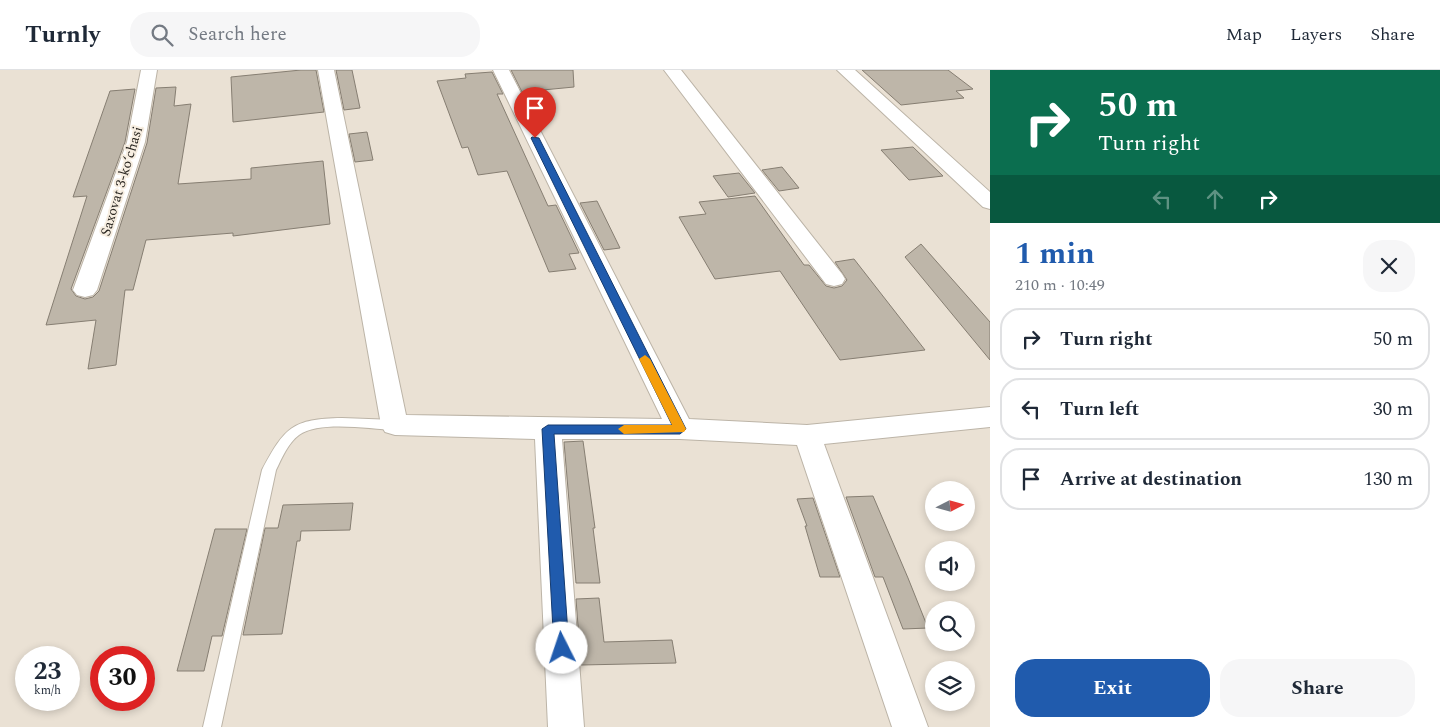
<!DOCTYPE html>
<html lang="en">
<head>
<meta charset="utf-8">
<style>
  body { margin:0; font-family:Spectral,serif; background:#f6f6f7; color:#1f2937; height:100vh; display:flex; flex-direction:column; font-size:19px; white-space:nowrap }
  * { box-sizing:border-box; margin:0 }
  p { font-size:16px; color:#747a83 }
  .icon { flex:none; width:28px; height:28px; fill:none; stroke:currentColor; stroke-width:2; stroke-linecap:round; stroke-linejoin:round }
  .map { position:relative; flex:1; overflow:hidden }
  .panel { display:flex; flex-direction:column; background:#fff; width:450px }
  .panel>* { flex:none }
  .banner { background:#0b6e4f; color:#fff; overflow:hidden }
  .needle { width:32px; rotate:84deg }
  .fabs { position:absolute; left:925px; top:411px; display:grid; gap:10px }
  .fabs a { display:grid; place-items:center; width:50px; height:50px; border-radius:50%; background:#fff; box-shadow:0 2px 8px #0003; font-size:25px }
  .speed { position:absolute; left:15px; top:576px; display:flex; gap:10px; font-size:25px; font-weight:700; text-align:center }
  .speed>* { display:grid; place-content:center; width:65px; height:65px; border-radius:50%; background:#fff; box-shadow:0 2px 8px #0003; line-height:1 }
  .speed small { font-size:12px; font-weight:400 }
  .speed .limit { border:8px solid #d22; background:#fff; color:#111 }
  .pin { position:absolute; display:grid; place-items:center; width:42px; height:42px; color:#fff; margin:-51px -21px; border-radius:50% 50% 50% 0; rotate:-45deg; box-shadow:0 0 5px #0007 }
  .pin .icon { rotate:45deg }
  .me { position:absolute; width:55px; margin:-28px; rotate:356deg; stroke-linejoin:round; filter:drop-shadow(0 0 4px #0008) }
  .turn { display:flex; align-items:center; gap:18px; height:105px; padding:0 25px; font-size:22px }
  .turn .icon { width:65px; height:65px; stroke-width:2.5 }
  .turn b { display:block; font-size:35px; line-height:42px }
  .lanes { display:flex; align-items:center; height:48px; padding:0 25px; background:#0003; justify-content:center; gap:25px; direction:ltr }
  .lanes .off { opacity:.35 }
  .round { display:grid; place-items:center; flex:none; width:52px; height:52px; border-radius:20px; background:#f6f6f7 }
  .summary { display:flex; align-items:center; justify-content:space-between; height:85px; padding:0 25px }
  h1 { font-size:30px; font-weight:700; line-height:38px; color:#205bad }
  .primary-button { display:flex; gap:10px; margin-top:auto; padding:10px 25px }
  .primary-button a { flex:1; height:58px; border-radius:20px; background:#205bad; color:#fff; font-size:20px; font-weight:700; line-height:58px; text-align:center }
  .primary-button a+a { background:#f6f6f7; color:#1f2937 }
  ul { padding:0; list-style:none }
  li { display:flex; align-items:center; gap:15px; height:62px; margin:0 10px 8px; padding:0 15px; border:2px solid #e0e1e3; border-radius:20px }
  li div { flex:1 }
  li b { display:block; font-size:19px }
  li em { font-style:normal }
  header { display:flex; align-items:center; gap:30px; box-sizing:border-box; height:70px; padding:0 25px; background:#fff; border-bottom:1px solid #e0e1e3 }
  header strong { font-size:24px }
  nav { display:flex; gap:28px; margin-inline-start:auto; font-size:18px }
  .search { width:350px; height:45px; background:#f6f6f7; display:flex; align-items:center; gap:12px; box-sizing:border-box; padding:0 18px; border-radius:20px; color:#747a83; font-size:19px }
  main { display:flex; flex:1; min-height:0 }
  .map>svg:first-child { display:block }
  .building { fill:#beb6a9; stroke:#867e72 }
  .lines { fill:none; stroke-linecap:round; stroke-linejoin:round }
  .lane-casing { stroke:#bcb4a7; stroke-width:2 }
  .street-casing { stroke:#bcb4a7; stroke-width:2 }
  .lane { fill:#fff; fill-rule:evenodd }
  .street { fill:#fff; fill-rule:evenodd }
  .route { fill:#205bad; stroke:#153b70 }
  .slow { fill:#f59e0b }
  .labels { text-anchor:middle; stroke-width:4; stroke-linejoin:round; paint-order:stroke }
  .far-street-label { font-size:14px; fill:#282520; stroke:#f7eee1 }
</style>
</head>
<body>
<header>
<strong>Turnly</strong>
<div class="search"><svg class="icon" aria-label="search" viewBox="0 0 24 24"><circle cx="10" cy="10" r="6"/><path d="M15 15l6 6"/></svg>Search here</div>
<nav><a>Map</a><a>Layers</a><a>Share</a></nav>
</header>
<main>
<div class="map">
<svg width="990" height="657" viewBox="0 0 990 657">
  <rect width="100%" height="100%" fill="#eae1d4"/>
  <path class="building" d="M 301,0 L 316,0 L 324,42 L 233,52 L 231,7 Z
    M 336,0 L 352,0 L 360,38 L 344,40 Z
    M 511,0 L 573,0 L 574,17 L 522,22 Z
    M 862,0 L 948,0 L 973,19 L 956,21 L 964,28 L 901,35 Z
    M 492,2 L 503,24 L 497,24 L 548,136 L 556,135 L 579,183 L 569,184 L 576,199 L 549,202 L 507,101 L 478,105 L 468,77 L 462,78 L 437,11 L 466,8 L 465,4 Z
    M 176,17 L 174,36 L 191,34 L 178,114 L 251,109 L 251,98 L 323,91 L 330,154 L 233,166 L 233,163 L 146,170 L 133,220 L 125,220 L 116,295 L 88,299 L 96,250 L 46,255 L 87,126 L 73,127 L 110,21 L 135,19 L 125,72 L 71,219 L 76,226 L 85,229 L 93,227 L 99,221 L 147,73 L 156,18 Z
    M 367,62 L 373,90 L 355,92 L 349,64 Z
    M 913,77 L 943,106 L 909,110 L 881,80 Z
    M 782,97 L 799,118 L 779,121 L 762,100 Z
    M 739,103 L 755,123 L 728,127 L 713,106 Z
    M 755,126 L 804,195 L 809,195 L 826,216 L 834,218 L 842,216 L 847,210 L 835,192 L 854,189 L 925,280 L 840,290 L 780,201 L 715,209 L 679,147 L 706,144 L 699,132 Z
    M 597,131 L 620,178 L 604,180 L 580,133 Z
    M 921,174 L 990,252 L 990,290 L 905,187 Z
    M 583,371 L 595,458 L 593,458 L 600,513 L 576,513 L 564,372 Z
    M 873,426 L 908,508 L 928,558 L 903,559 L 883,507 L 875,507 L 846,427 Z
    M 813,428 L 840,507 L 820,507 L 805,456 L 807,456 L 797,429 Z
    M 353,433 L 350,460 L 301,461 L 300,471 L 297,471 L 282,564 L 243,565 L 265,458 L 278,458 L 283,435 Z
    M 215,459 L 247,459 L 222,566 L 212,566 L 204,601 L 177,601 Z
    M 599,528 L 604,572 L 672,570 L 676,593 L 581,595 L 576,529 Z"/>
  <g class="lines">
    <defs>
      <path id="lane" d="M 342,348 L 395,350 L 400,352 L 401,355 L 400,358 L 395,360 C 371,359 319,350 299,365 C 288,373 282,388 276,400 L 221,657 L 203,657 L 262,400 C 285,357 292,349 342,348 Z"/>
      <path id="street" d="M 141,0 L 157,0 L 145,72 L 97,220 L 93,225 L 85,227 L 77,225 L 73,220 L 127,72 Z
        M 318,0 L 334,0 L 406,345 L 662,349 L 493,0 L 509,0 L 689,349 L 807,355 L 990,337 L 990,357 L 824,374 L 928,657 L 892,657 L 797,375 L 680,369 L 562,369 L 584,657 L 548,657 L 535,369 L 395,365 L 385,362 L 381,355 Z
        M 664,0 L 681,0 L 842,204 L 845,209 L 842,214 L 834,216 L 826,214 Z
        M 837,0 L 855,0 L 990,122 L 990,139 L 983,137 Z"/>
    </defs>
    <use href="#lane" class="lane-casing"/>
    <use href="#street" class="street-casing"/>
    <use href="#lane" class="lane"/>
    <use href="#street" class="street"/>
  </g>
  <path class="route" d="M 532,67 L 539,68 L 686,359 L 680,364 L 554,364 L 569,578 L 567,582 L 562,584 L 556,582 L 554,578 L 542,359 L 548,355 L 672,355 L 531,68 Z"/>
  <path class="slow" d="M 645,285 L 650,289 L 686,359 L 684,362 L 624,364 L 618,359 L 624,355 L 672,355 L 639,289 Z"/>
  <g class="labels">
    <g class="far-street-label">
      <text transform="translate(121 111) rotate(-73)" y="5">Saxovat 3-koʻchasi</text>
    </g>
  </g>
</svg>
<div class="fabs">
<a><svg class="needle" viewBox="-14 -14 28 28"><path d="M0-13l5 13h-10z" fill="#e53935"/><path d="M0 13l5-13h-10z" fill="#747a83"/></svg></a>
<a><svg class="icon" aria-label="sound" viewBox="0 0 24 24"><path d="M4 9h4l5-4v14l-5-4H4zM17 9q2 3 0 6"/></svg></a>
<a><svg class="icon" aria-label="search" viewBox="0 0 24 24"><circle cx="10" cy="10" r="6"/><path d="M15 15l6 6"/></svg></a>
<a><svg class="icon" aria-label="layers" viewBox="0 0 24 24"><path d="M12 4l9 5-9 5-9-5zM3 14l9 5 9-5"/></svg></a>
</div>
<div class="speed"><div>23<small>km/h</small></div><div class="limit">30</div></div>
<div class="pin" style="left:535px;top:68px;background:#d93025"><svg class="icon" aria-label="arrive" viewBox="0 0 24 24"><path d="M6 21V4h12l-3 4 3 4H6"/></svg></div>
<svg class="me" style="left:562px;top:578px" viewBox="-20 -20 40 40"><circle r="19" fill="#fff"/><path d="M0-13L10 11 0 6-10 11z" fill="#205bad"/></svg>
</div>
<section class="panel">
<div class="banner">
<div class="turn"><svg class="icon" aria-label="right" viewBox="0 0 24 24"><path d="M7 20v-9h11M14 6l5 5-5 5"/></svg><div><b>50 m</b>Turn right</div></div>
<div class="lanes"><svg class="icon off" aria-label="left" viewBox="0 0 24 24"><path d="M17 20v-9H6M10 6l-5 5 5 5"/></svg><svg class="icon off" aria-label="ahead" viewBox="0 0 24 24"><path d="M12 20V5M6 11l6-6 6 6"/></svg><svg class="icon" aria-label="right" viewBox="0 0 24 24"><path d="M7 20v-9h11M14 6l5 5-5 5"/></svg></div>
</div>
<div class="summary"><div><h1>1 min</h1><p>210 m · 10:49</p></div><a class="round"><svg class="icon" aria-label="close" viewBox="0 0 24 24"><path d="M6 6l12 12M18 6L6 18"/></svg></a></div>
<ul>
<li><svg class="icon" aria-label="right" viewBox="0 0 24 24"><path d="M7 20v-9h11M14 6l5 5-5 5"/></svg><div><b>Turn right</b></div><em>50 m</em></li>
<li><svg class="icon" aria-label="left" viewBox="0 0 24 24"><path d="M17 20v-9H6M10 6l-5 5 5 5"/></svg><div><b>Turn left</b></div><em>30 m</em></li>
<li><svg class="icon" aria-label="arrive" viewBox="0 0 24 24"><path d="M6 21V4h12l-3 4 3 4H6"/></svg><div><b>Arrive at destination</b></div><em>130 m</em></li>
</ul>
<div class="primary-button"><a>Exit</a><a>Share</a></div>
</section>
</main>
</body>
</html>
